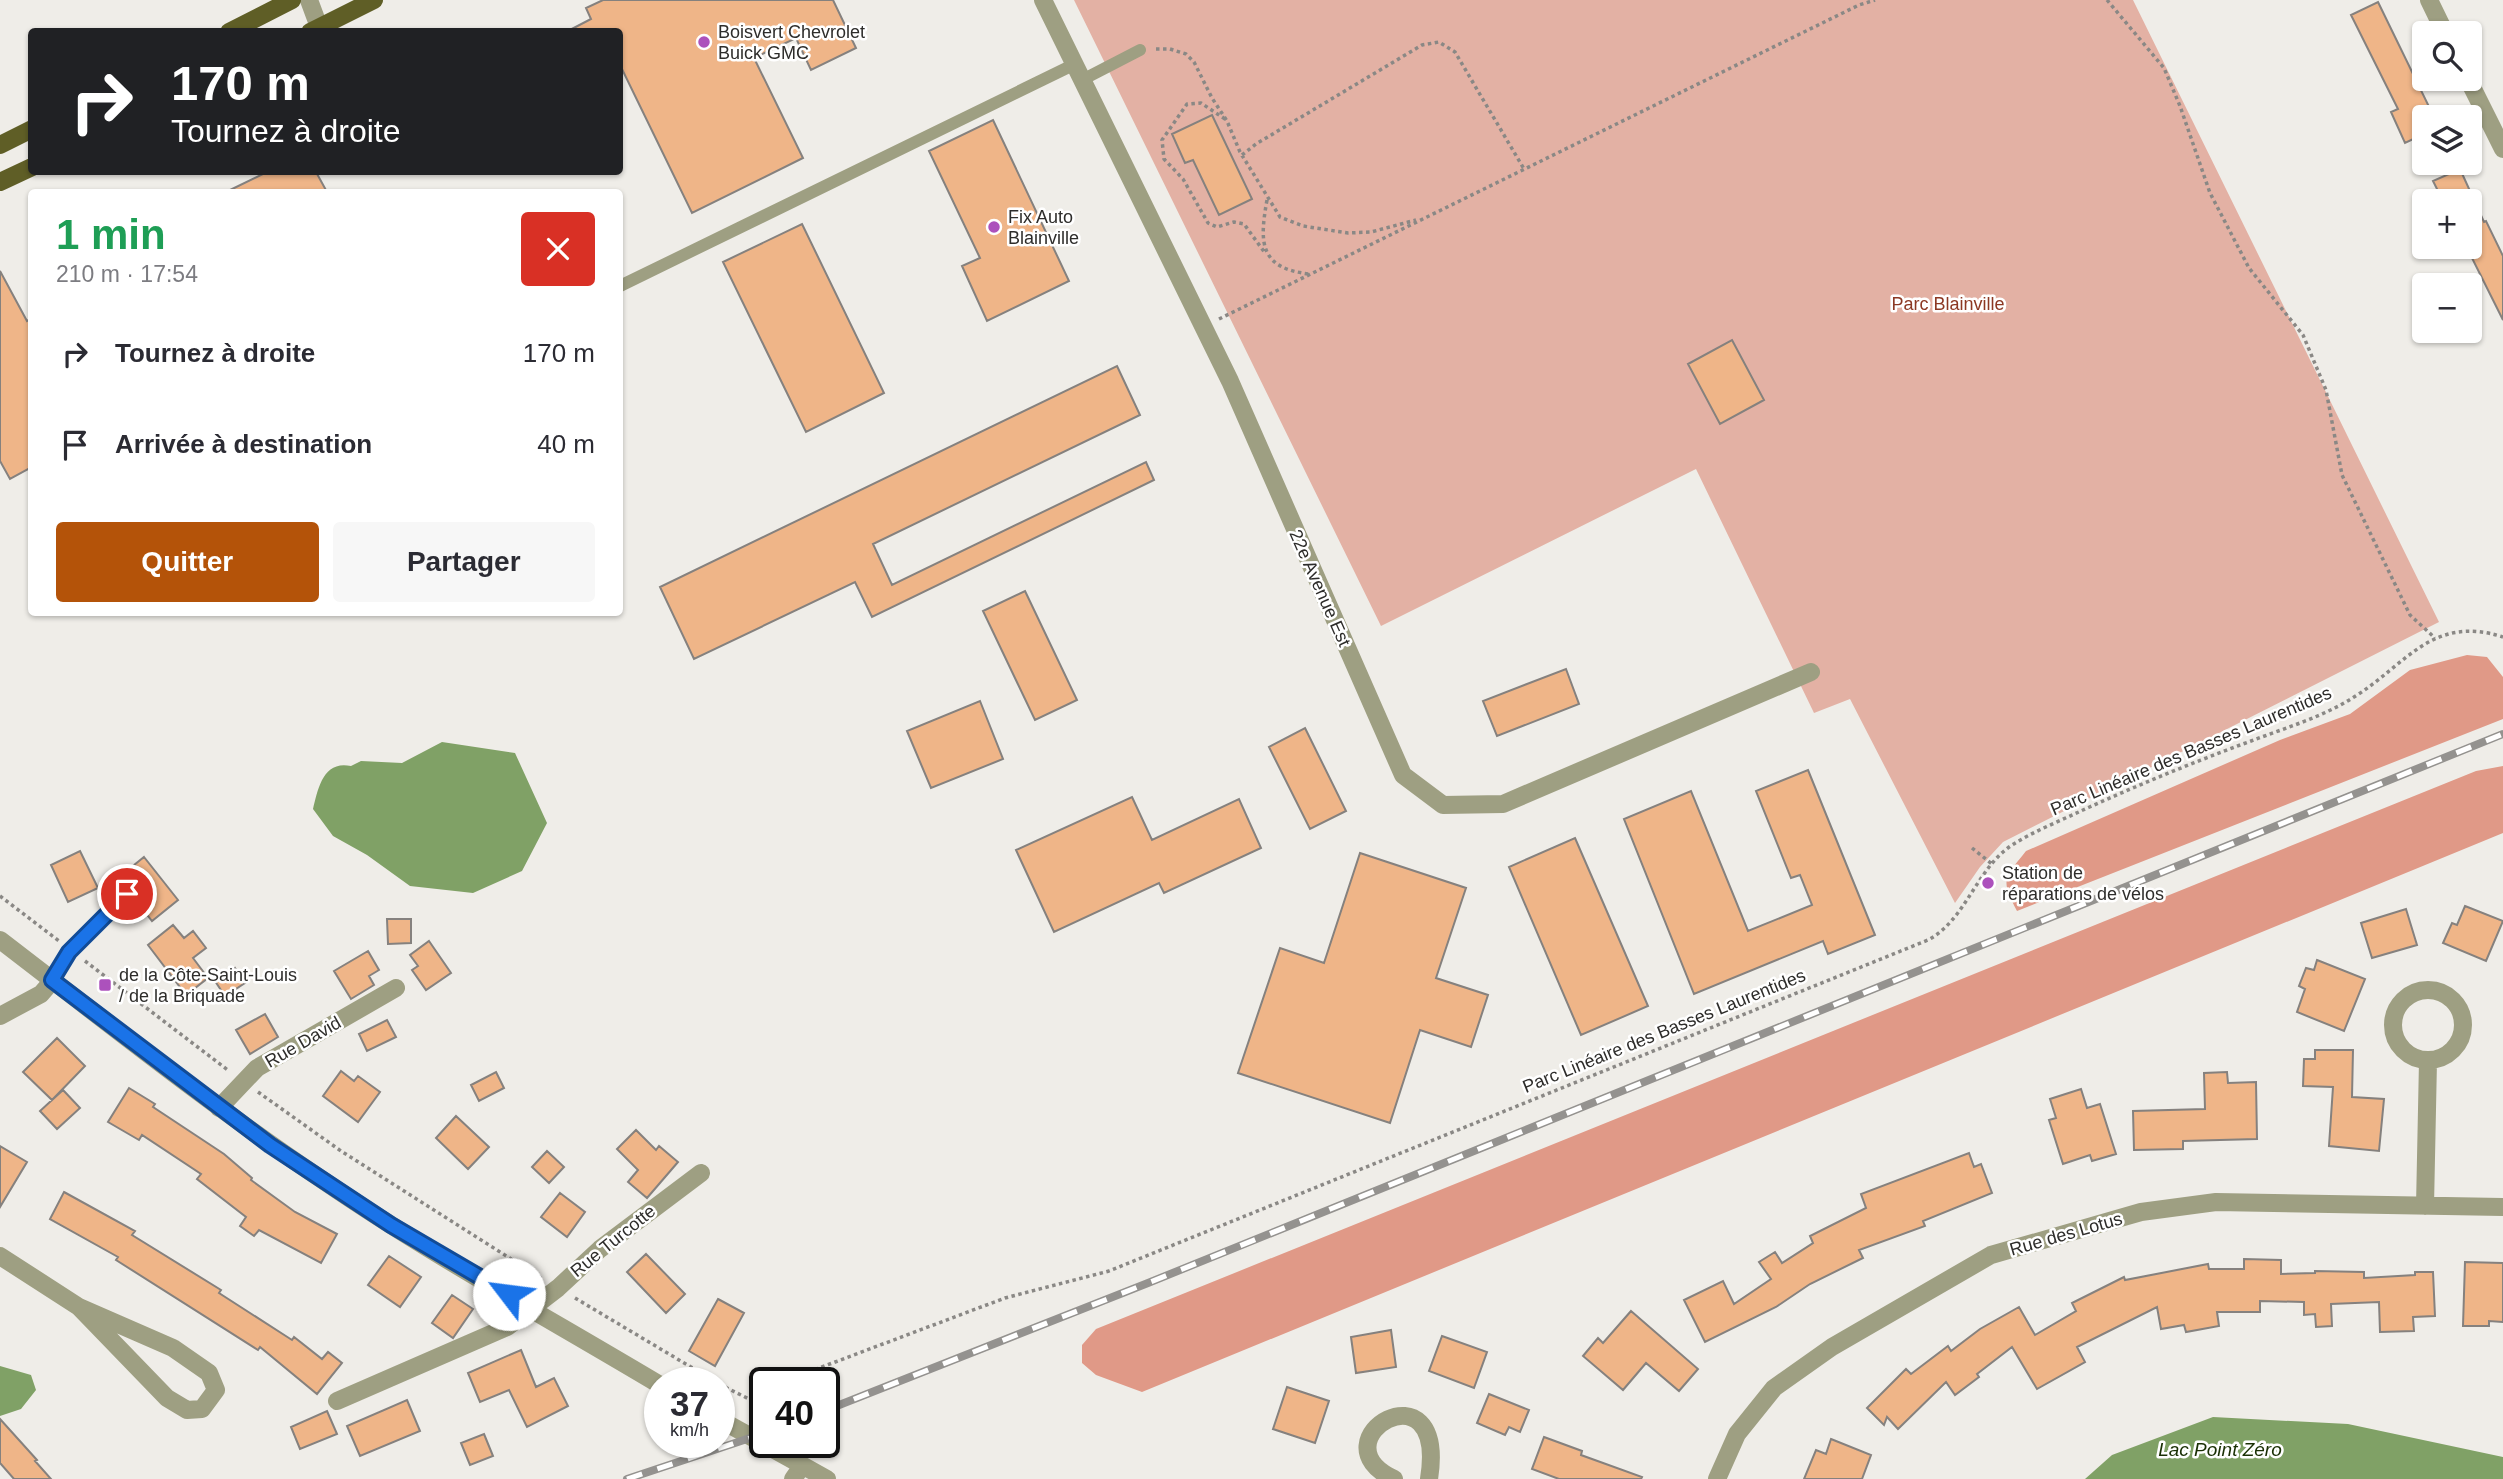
<!DOCTYPE html>
<html lang="fr">
<head>
<meta charset="utf-8">
<style>
  body { margin:0; font-family:Helvetica,sans-serif; background:#f7f7f7; color:#2b2b33; height:100vh; display:flex; flex-direction:column; font-size:26px; white-space:nowrap }
  * { box-sizing:border-box; margin:0 }
  p { font-size:23px; color:#7c7c81 }
  .icon { flex:none; width:38px; height:38px; fill:none; stroke:currentColor; stroke-width:2; stroke-linecap:round; stroke-linejoin:round }
  .map { position:relative; flex:1; overflow:hidden }
  .side { position:absolute; left:28px; top:189px; width:595px; height:427px; display:flex; flex-direction:column; background:#fff; border-radius:7px; box-shadow:0 2px 5px #0004 }
  .side>* { flex:none }
  .guide { position:absolute; left:28px; top:28px; width:595px; height:147px; border-radius:7px; box-shadow:0 2px 5px #0004; background:#202124; color:#fff; overflow:hidden }
  .fabs { position:absolute; left:2412px; top:21px; display:grid; gap:14px }
  .fabs a { display:grid; place-items:center; width:70px; height:70px; border-radius:7px; background:#fff; box-shadow:0 2px 5px #0004; font-size:35px }
  .speed { position:absolute; left:644px; top:1367px; display:flex; gap:14px; font-size:35px; font-weight:700; text-align:center }
  .speed>* { display:grid; place-content:center; width:91px; height:91px; border-radius:50%; background:#fff; box-shadow:0 2px 5px #0004; line-height:1 }
  .speed small { font-size:18px; font-weight:400 }
  .speed .limit { border:4px solid #111; border-radius:10px; background:#fff; color:#111 }
  .pin { position:absolute; display:grid; place-items:center; width:60px; height:60px; color:#fff; margin:-30px; border:4px solid #fff; border-radius:50%; box-shadow:0 2px 7px #0007 }
  .me { position:absolute; width:77px; margin:-38px; rotate:300deg; stroke-linejoin:round; filter:drop-shadow(0 0 5px #0008) }
  .turn { display:flex; align-items:center; gap:24px; height:147px; padding:0 28px; font-size:32px }
  .turn .icon { width:91px; height:91px; stroke-width:2.5 }
  .turn b { display:block; font-size:49px; line-height:60px }
  .round { display:grid; place-items:center; flex:none; width:74px; height:74px; border-radius:7px; background:#f7f7f7 }
  .overview { display:flex; align-items:center; justify-content:space-between; height:119px; padding:0 28px }
  h1 { font-size:42px; font-weight:600; line-height:52px; color:#1e9e55 }
  .primary-button { display:flex; gap:14px; margin-top:auto; padding:14px 28px }
  .primary-button a { flex:1; height:80px; border-radius:7px; background:#b45309; color:#fff; font-size:28px; font-weight:600; line-height:80px; text-align:center }
  .primary-button a+a { background:#f7f7f7; color:#2b2b33 }
  ul { padding:0; list-style:none }
  li { display:flex; align-items:center; gap:21px; height:91px; padding:0 28px }
  li div { flex:1 }
  li b { display:block; font-size:26px }
  li em { font-style:normal }
  .map>svg:first-child { display:block }
  .green { fill:#e3b1a4 }
  .forest { fill:#e09987 }
  .water { fill:#80a166 }
  .building { fill:#efb588; stroke:#85817e; stroke-width:2 }
  .lines { fill:none; stroke-linecap:round; stroke-linejoin:round }
  .path { stroke:#8a8885; stroke-width:3.5; stroke-dasharray:3.5 3.5; stroke-linecap:butt }
  .service { stroke:#9e9f82; stroke-width:12 }
  .minor { stroke:#9e9f82; stroke-width:18 }
  .tertiary { stroke:#9e9f82; stroke-width:18 }
  .primary { stroke:#5f5e26; stroke-width:18 }
  .rail-casing { stroke:#94928f; stroke-width:8 }
  .rail { stroke:#fff; stroke-width:5; stroke-dasharray:16; stroke-linecap:butt }
  .route-casing { stroke:#114b97; stroke-width:18 }
  .route { stroke:#1a73e8; stroke-width:12 }
  .poi-dot { fill:#ac51bc; stroke:#fff; stroke-width:2.5 }
  .labels { text-anchor:middle; stroke-width:5; stroke-linejoin:round; paint-order:stroke }
  .poi-label { font-size:18px; fill:#2e2d2b; stroke:#fff; text-anchor:start }
  .park-label { font-size:18px; fill:#8c3823; stroke:#fff }
  .street-label { font-size:18px; fill:#2e2d2b; stroke:#fff }
  .water-label { font-size:19px; font-style:italic; fill:#1a3004; stroke:#fff }
</style>
</head>
<body>
<div class="map">
<svg width="2503" height="1479" viewBox="0 0 2503 1479">
  <rect width="100%" height="100%" fill="#efede8"/>
  <path class="green" d="M 1074,0 L 2133,0 L 2439,622 L 2003,842 L 1980,867 L 1955,903 L 1850,699 L 1814,713 L 1696,469 L 1381,626 Z"/>
  <path class="forest" d="M 2467,655 L 2487,657 L 2503,677 L 2503,719 L 2017,911 C 2000,878 2004,879 2026,851 L 2280,740 L 2350,714 L 2410,670 Z
    M 2503,766 L 2503,833 L 1142,1392 L 1096,1375 L 1082,1363 L 1082,1345 L 1096,1329 L 2476,771 Z"/>
  <path class="water" d="M 442,742 L 515,753 L 547,823 L 522,871 L 473,893 L 410,886 L 367,855 L 333,836 L 313,809 C 318,789 323,760 351,766 L 361,761 L 402,763 Z
    M 0,1366 L 31,1375 L 36,1390 L 21,1409 L 0,1416 Z
    M 2213,1417 L 2348,1424 L 2503,1457 L 2503,1479 L 2085,1479 L 2112,1455 Z"/>
  <path class="building" d="M 603,0 L 833,0 L 856,48 L 811,70 L 796,38 L 754,58 L 803,158 L 692,213 L 620,65 L 620,32 L 566,32 L 591,19 L 586,8 Z
    M 2378,2 L 2434,117 L 2424,117 L 2424,134 L 2405,143 L 2391,112 L 2398,109 L 2351,15 Z
    M 1212,115 L 1252,199 L 1219,215 L 1193,160 L 1185,163 L 1172,134 Z
    M 993,120 L 1069,281 L 987,321 L 962,266 L 980,258 L 929,151 Z
    M 2460,169 L 2484,222 L 2486,221 L 2503,256 L 2503,320 L 2469,252 L 2469,201 L 2443,201 L 2433,181 Z
    M 267,172 L 316,172 L 327,192 L 226,192 Z
    M 802,224 L 884,393 L 806,432 L 723,262 Z
    M 0,271 L 27,321 L 32,318 L 32,467 L 10,479 L 0,461 Z
    M 1732,340 L 1764,400 L 1720,424 L 1688,364 Z
    M 1117,366 L 1140,415 L 873,544 L 892,585 L 1146,462 L 1154,480 L 872,617 L 855,582 L 694,659 L 660,587 Z
    M 1025,591 L 1077,700 L 1035,720 L 983,611 Z
    M 1566,669 L 1579,704 L 1497,736 L 1483,701 Z
    M 980,701 L 1003,759 L 931,788 L 907,731 Z
    M 1305,728 L 1346,811 L 1310,829 L 1269,747 Z
    M 1808,770 L 1875,935 L 1828,954 L 1823,941 L 1694,994 L 1624,819 L 1691,791 L 1748,931 L 1812,905 L 1800,875 L 1791,878 L 1756,791 Z
    M 1132,797 L 1152,840 L 1239,799 L 1261,848 L 1164,893 L 1159,883 L 1054,932 L 1016,850 Z
    M 1575,838 L 1648,1006 L 1581,1035 L 1509,867 Z
    M 80,851 L 98,888 L 68,902 L 51,865 Z
    M 1360,853 L 1466,888 L 1436,978 L 1488,995 L 1471,1047 L 1420,1030 L 1390,1123 L 1238,1073 L 1280,948 L 1324,963 Z
    M 144,857 L 178,900 L 152,921 L 134,898 L 134,888 L 125,886 L 118,878 Z
    M 2465,906 L 2503,921 L 2486,961 L 2443,943 L 2452,923 L 2457,925 Z
    M 2406,909 L 2417,945 L 2372,958 L 2361,923 Z
    M 387,919 L 411,919 L 411,943 L 388,944 Z
    M 173,925 L 184,938 L 193,931 L 206,948 L 193,958 L 208,978 L 186,995 L 148,945 Z
    M 429,941 L 451,973 L 426,990 L 412,970 L 418,966 L 410,955 Z
    M 368,951 L 379,970 L 369,976 L 374,985 L 351,999 L 334,971 Z
    M 2317,960 L 2365,979 L 2344,1031 L 2297,1012 L 2305,989 L 2299,986 L 2306,968 L 2314,970 Z
    M 235,968 L 245,983 L 225,996 L 215,981 Z
    M 265,1014 L 278,1037 L 250,1054 L 236,1030 Z
    M 387,1020 L 396,1037 L 367,1051 L 359,1034 Z
    M 57,1038 L 85,1066 L 52,1100 L 23,1072 Z
    M 2315,1050 L 2353,1050 L 2352,1097 L 2384,1099 L 2379,1151 L 2329,1146 L 2333,1087 L 2303,1086 L 2304,1059 L 2315,1059 Z
    M 341,1071 L 354,1081 L 358,1076 L 380,1092 L 358,1122 L 323,1096 Z
    M 496,1072 L 504,1088 L 479,1101 L 471,1085 Z
    M 2227,1072 L 2228,1083 L 2256,1082 L 2257,1139 L 2183,1141 L 2183,1149 L 2134,1150 L 2133,1111 L 2205,1109 L 2204,1073 Z
    M 129,1088 L 155,1104 L 153,1107 L 224,1154 L 252,1178 L 251,1180 L 295,1212 L 337,1234 L 321,1263 L 259,1230 L 254,1236 L 240,1226 L 246,1217 L 197,1179 L 201,1174 L 142,1135 L 139,1140 L 108,1122 Z
    M 2081,1089 L 2087,1108 L 2100,1104 L 2116,1154 L 2092,1161 L 2090,1155 L 2063,1164 L 2049,1120 L 2056,1118 L 2050,1099 Z
    M 63,1090 L 80,1108 L 57,1129 L 40,1111 Z
    M 456,1116 L 489,1147 L 468,1169 L 436,1138 Z
    M 636,1130 L 656,1150 L 659,1146 L 678,1162 L 647,1198 L 628,1182 L 638,1170 L 617,1149 Z
    M 0,1146 L 27,1162 L 0,1207 Z
    M 547,1151 L 564,1167 L 549,1183 L 532,1167 Z
    M 1969,1153 L 1974,1167 L 1981,1164 L 1992,1193 L 1923,1221 L 1925,1226 L 1859,1250 L 1863,1258 L 1810,1284 L 1776,1307 L 1705,1342 L 1684,1300 L 1723,1281 L 1734,1304 L 1771,1279 L 1759,1262 L 1775,1252 L 1782,1263 L 1813,1243 L 1810,1236 L 1866,1208 L 1861,1194 Z
    M 64,1192 L 135,1231 L 132,1235 L 221,1290 L 219,1293 L 292,1340 L 294,1337 L 322,1359 L 328,1352 L 342,1363 L 317,1394 L 260,1347 L 258,1350 L 116,1260 L 118,1257 L 50,1219 Z
    M 560,1193 L 585,1212 L 567,1237 L 541,1217 Z
    M 646,1254 L 685,1294 L 666,1313 L 627,1272 Z
    M 389,1256 L 421,1277 L 400,1307 L 368,1285 Z
    M 2244,1259 L 2281,1260 L 2281,1274 L 2315,1273 L 2315,1271 L 2364,1272 L 2364,1278 L 2415,1275 L 2415,1272 L 2433,1272 L 2435,1316 L 2413,1317 L 2414,1331 L 2380,1332 L 2379,1302 L 2331,1304 L 2332,1326 L 2316,1327 L 2315,1314 L 2304,1315 L 2304,1302 L 2260,1301 L 2260,1312 L 2217,1312 L 2219,1326 L 2186,1332 L 2184,1325 L 2161,1329 L 2157,1307 L 2077,1347 L 2085,1362 L 2037,1389 L 2012,1347 L 1977,1374 L 1979,1377 L 1955,1395 L 1946,1382 L 1898,1429 L 1887,1417 L 1884,1425 L 1867,1408 L 1906,1369 L 1911,1374 L 1948,1346 L 1951,1351 L 1980,1329 L 2019,1307 L 2035,1335 L 2076,1311 L 2072,1303 L 2124,1277 L 2125,1280 L 2208,1264 L 2209,1269 L 2244,1269 Z
    M 2465,1262 L 2503,1263 L 2503,1322 L 2489,1321 L 2489,1326 L 2463,1326 Z
    M 452,1295 L 473,1309 L 453,1338 L 432,1323 Z
    M 718,1299 L 744,1313 L 715,1366 L 689,1351 Z
    M 1631,1311 L 1698,1369 L 1679,1391 L 1646,1363 L 1623,1390 L 1583,1356 L 1598,1338 L 1603,1343 Z
    M 1391,1330 L 1396,1367 L 1356,1373 L 1351,1337 Z
    M 1442,1336 L 1487,1352 L 1474,1388 L 1429,1371 Z
    M 521,1350 L 536,1387 L 554,1378 L 568,1406 L 527,1427 L 509,1390 L 480,1402 L 468,1373 Z
    M 1287,1387 L 1329,1401 L 1315,1443 L 1273,1429 Z
    M 1489,1394 L 1529,1410 L 1520,1432 L 1509,1427 L 1505,1435 L 1477,1423 Z
    M 407,1400 L 420,1431 L 360,1456 L 347,1426 Z
    M 327,1411 L 337,1434 L 300,1449 L 291,1427 Z
    M 0,1419 L 37,1460 L 35,1461 L 51,1479 L 14,1479 L 0,1463 Z
    M 484,1434 L 493,1456 L 470,1465 L 461,1443 Z
    M 1544,1437 L 1582,1451 L 1581,1455 L 1642,1477 L 1641,1479 L 1559,1479 L 1532,1469 Z
    M 1831,1439 L 1871,1455 L 1862,1479 L 1804,1479 L 1816,1450 L 1826,1454 Z"/>
  <g class="lines">
    <path class="path" d="M 2107,0 L 2164,68 L 2180,106 L 2210,193 L 2249,268 L 2303,335 L 2326,390 L 2342,475 L 2410,615 L 2435,638
      M 1156,49 L 1170,49 L 1186,54 L 1194,62 L 1212,98 L 1227,121 L 1240,152 L 1280,217 L 1303,226 L 1348,233 L 1371,232 L 1416,220
      M 1225,119 L 1201,103 L 1187,104 L 1162,140 L 1164,159 L 1183,179 L 1208,223 L 1217,227 L 1234,222 L 1244,224 L 1265,253
      M 1242,155 L 1256,144 L 1422,45 L 1439,42 L 1455,52 L 1524,169
      M 1267,200 C 1259,244 1260,268 1309,274
      M 1219,319 L 1859,5 L 1875,0
      M 1972,848 L 1992,864
      M 0,896 L 59,941
      M 85,961 L 229,1071
      M 258,1092 L 341,1151 L 541,1278
      M 575,1298 L 716,1382
      M 782,1382 L 1005,1298 L 1109,1271 L 1928,940 C 1966,920 1976,869 2012,845 C 2034,831 2060,821 2083,810 C 2138,785 2194,762 2251,741 C 2285,728 2323,717 2354,697 C 2406,665 2432,614 2503,637
      M 719,1384 L 765,1407
      M 755,1403 L 765,1391"/>
    <path class="service" d="M 1082,80 L 1140,50
      M 620,286 L 1075,64
      M 53,980 L 69,952 L 127,894"/>
    <path class="minor" d="M 309,0 L 319,27
      M 1043,0 L 1230,381 L 1403,775 L 1443,805 L 1503,804 L 1811,672
      M 2429,0 L 2445,33
      M 2468,79 L 2503,149
      M2393 1025a35 35 0 1 1 70 0a35 35 0 1 1-70 0Z
      M 0,1016 L 41,994 L 53,980
      M 219,1108 L 257,1068 L 396,988
      M 2425,1206 L 2428,1061
      M 0,1256 L 79,1307 L 173,1348 L 209,1373 L 216,1390 L 202,1409 L 187,1410 L 167,1398 L 79,1307
      M 337,1401 L 507,1327 L 558,1288 L 600,1249 L 701,1173
      M 793,1479 L 802,1466
      M 1394,1479 C 1312,1440 1448,1359 1429,1479
      M 1717,1479 L 1737,1434 L 1774,1388 L 1832,1347 L 1991,1255 L 2141,1212 L 2216,1202 L 2503,1207"/>
    <path class="tertiary" d="M 0,940 C 107,1022 212,1106 324,1181 C 432,1255 548,1318 660,1385
      M 719,1419 L 827,1479"/>
    <path class="primary" d="M 229,32 L 292,0
      M 310,32 L 374,0
      M 0,145 L 32,129
      M 0,182 L 32,167"/>
    <defs>
      <path id="rail" d="M 824,1411 L 1148,1283 L 2503,734
        M 627,1479 L 765,1433"/>
    </defs>
    <use href="#rail" class="rail-casing"/>
    <use href="#rail" class="rail"/>
  </g>
  <g class="lines">
    <defs>
      <path id="route" d="M 127,894 L 69,952 L 52,980 L 270,1145 L 391,1225 L 509,1294"/>
    </defs>
    <use href="#route" class="route-casing"/>
    <use href="#route" class="route"/>
  </g>
  <g class="poi-dot">
    <circle cx="704" cy="42" r="7"/>
    <circle cx="994" cy="227" r="7"/>
    <circle cx="1988" cy="883" r="7"/>
    <rect x="98" y="978" width="14" height="14" rx="3.5"/>
  </g>
  <g class="labels">
    <g class="poi-label">
      <text x="718" y="38">Boisvert Chevrolet<tspan x="718" dy="21">Buick GMC</tspan></text>
      <text x="1008" y="223">Fix Auto<tspan x="1008" dy="21">Blainville</tspan></text>
      <text x="2002" y="879">Station de<tspan x="2002" dy="21">réparations de vélos</tspan></text>
      <text x="119" y="981">de la Côte-Saint-Louis<tspan x="119" dy="21">/ de la Briquade</tspan></text>
    </g>
    <g class="park-label">
      <text x="1948" y="310">Parc Blainville</text>
    </g>
    <g class="street-label">
      <text transform="translate(1320 588) rotate(66)" y="6">22e Avenue Est</text>
      <text transform="translate(2191 751) rotate(-23)" y="6">Parc Linéaire des Basses Laurentides</text>
      <text transform="translate(1664 1031) rotate(-22)" y="6">Parc Linéaire des Basses Laurentides</text>
      <text transform="translate(303 1042) rotate(-30)" y="6">Rue David</text>
      <text transform="translate(2066 1234) rotate(-16)" y="6">Rue des Lotus</text>
      <text transform="translate(613 1241) rotate(-39)" y="6">Rue Turcotte</text>
    </g>
    <g class="water-label">
      <text x="2220" y="1456">Lac Point Zéro</text>
    </g>
  </g>
</svg>
<div class="fabs">
<a><svg class="icon" aria-label="search" viewBox="0 0 24 24"><circle cx="10" cy="10" r="6"/><path d="M15 15l6 6"/></svg></a>
<a><svg class="icon" aria-label="layers" viewBox="0 0 24 24"><path d="M12 4l9 5-9 5-9-5zM3 14l9 5 9-5"/></svg></a>
<a>+</a>
<a>−</a>
</div>
<div class="speed"><div>37<small>km/h</small></div><div class="limit">40</div></div>
<div class="pin" style="left:127px;top:894px;background:#d93025"><svg class="icon" aria-label="arrive" viewBox="0 0 24 24"><path d="M6 21V4h12l-3 4 3 4H6"/></svg></div>
<svg class="me" style="left:509px;top:1294px" viewBox="-20 -20 40 40"><circle r="19" fill="#fff"/><path d="M0-13L10 11 0 6-10 11z" fill="#1a73e8"/></svg>
<div class="guide">
<div class="turn"><svg class="icon" aria-label="right" viewBox="0 0 24 24"><path d="M7 20v-9h11M14 6l5 5-5 5"/></svg><div><b>170 m</b>Tournez à droite</div></div>
</div>
<section class="side">
<div class="overview"><div><h1>1 min</h1><p>210 m · 17:54</p></div><a class="round" style="background:#d93025;color:#fff"><svg class="icon" aria-label="close" viewBox="0 0 24 24"><path d="M6 6l12 12M18 6L6 18"/></svg></a></div>
<ul>
<li><svg class="icon" aria-label="right" viewBox="0 0 24 24"><path d="M7 20v-9h11M14 6l5 5-5 5"/></svg><div><b>Tournez à droite</b></div><em>170 m</em></li>
<li><svg class="icon" aria-label="arrive" viewBox="0 0 24 24"><path d="M6 21V4h12l-3 4 3 4H6"/></svg><div><b>Arrivée à destination</b></div><em>40 m</em></li>
</ul>
<div class="primary-button"><a>Quitter</a><a>Partager</a></div>
</section>
</div>
</body>
</html>
